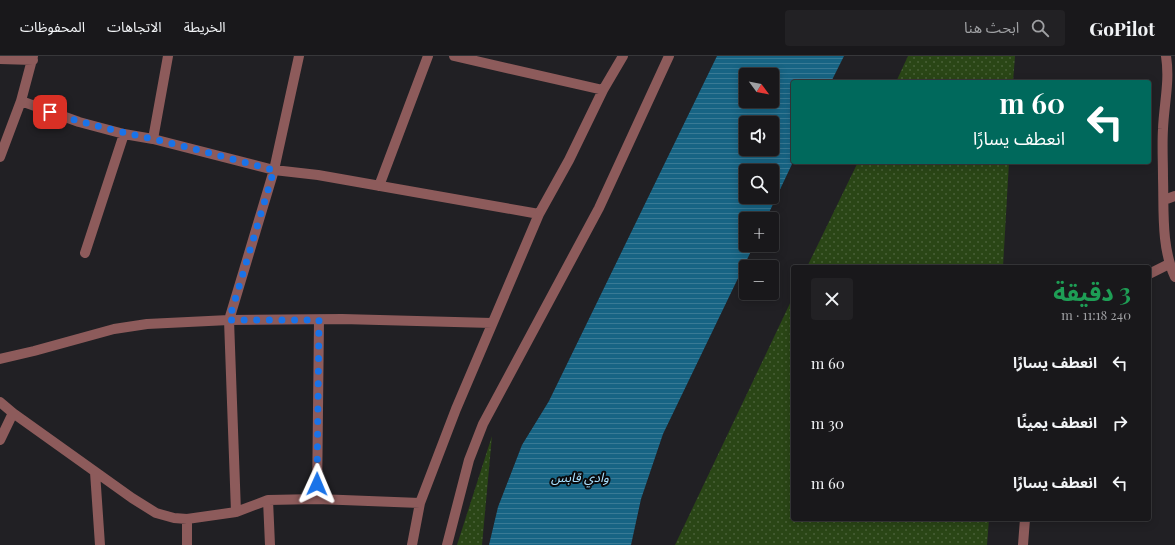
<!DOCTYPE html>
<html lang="ar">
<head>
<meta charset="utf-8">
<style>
  body { margin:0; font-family:"Playfair Display","Noto Sans Arabic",serif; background:#222124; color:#f1f3f6; direction:rtl; height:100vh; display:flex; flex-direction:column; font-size:15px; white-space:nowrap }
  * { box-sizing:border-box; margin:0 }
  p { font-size:13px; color:#9fa0a3 }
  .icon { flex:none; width:22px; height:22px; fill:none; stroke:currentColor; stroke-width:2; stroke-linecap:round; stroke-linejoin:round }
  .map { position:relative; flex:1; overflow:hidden; direction:ltr }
  .side { position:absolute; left:791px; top:209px; width:360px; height:256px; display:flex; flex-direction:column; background:#19181b; border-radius:4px; box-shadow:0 2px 10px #0003,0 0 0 1px #37373a; direction:rtl }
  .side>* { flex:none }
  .guide { position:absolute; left:791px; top:24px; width:360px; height:84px; border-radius:4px; box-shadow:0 2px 10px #0003,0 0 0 1px #37373a; direction:rtl; background:#00695c; color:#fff; overflow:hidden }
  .needle { width:26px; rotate:122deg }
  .tools { position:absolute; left:739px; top:12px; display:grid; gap:8px }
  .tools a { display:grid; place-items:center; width:40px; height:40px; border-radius:4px; background:#19181b; box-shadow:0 2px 10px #0003,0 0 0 1px #37373a; font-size:20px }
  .pin { position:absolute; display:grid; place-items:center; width:34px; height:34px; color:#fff; margin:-17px; border-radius:8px; box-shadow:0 2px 6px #0006 }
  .me { position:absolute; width:44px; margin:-22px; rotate:1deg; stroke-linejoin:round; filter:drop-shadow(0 0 3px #0008) }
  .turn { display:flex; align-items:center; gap:14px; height:84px; padding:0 20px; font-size:18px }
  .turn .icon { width:52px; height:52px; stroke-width:2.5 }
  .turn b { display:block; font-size:28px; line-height:34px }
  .round { display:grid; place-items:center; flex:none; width:42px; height:42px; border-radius:4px; background:#222124 }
  .headline { display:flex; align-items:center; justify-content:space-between; height:68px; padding:0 20px }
  h1 { font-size:24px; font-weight:700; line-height:30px; color:#1e9e55 }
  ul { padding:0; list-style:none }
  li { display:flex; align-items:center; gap:12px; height:60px; padding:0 20px }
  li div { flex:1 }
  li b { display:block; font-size:15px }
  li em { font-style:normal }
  header { display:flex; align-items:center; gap:24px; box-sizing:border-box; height:56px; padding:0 20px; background:#19181b; border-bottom:1px solid #37373a }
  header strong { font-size:19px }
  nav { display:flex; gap:22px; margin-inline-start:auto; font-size:14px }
  .search { width:280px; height:36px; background:#222124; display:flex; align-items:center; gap:10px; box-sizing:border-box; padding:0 14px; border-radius:4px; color:#9fa0a3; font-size:15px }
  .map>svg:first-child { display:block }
  .grass { fill:url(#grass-dots) }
  .water { fill:url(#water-rules); fill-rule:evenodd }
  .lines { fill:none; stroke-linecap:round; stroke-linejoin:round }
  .minor { stroke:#8d5b5b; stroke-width:10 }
  .route { stroke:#1a73e8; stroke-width:7; stroke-dasharray:0 12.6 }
  .labels { text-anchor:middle; stroke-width:4; stroke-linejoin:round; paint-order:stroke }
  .water-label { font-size:13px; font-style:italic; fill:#a9e1ff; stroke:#0a0a0c }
</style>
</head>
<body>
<header>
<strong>GoPilot</strong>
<div class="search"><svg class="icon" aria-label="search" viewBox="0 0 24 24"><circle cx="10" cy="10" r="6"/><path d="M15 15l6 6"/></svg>ابحث هنا</div>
<nav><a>الخريطة</a><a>الاتجاهات</a><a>المحفوظات</a></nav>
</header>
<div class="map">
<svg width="1175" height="489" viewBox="0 0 1175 489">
  <defs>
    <pattern id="grass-dots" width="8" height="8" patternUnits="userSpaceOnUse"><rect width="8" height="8" fill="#2a4616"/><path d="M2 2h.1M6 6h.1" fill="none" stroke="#496038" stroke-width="1.8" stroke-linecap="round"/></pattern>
    <pattern id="water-rules" width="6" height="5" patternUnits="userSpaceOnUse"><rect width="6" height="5" fill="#176484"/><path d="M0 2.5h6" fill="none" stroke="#397a95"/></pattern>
  </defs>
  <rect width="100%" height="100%" fill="#212024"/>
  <path class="grass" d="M 908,0 L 1015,0 L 1013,26 L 896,26 Z
    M 858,106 L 1009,106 L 1003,211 L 807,211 Z
    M 793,241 L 793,463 L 989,463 L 987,489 L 675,489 Z
    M 492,380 L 482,489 L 457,489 Z"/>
  <path class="water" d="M 717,0 L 844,0 L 831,26 L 793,26 L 793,106 L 766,163 L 746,163 L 746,189 L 754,189 L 663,378 L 641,443 L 631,489 L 489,489 L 498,451 L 522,389 L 549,345 ZM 746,19 L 772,19 L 772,45 L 746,45 ZM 746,67 L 772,67 L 772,93 L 746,93 ZM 746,115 L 772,115 L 772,141 L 746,141 Z"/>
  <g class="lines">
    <path class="minor" d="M 454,0 L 603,34
      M 1166,0 C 1170,25 1164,48 1163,73 C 1162,89 1163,105 1163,122 C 1164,154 1161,191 1175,221
      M 0,3 L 33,4
      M 21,45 L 79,66 L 124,78 L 153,83 L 274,114 L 318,119 L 539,158
      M 153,83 L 168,0
      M 0,101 L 21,45 L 33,0
      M 379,130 L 428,0
      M 1164,144 L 1175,140
      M 85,197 L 124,78
      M 1149,218 L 1169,208
      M 0,303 L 34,295 L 114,273 L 147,268 L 229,264 L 342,263 L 492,267
      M 0,346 L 13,357 L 132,442 L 156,457 L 174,462 L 187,463 L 236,456 L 268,444 L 317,443 L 420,447
      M 0,384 L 13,357
      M 95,416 L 100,489
      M 317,443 L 319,264
      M 268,444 L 270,489
      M 236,456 L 229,264 L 274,114 L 299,0
      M 187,463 L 187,489
      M 412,489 L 420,447 L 456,353 L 539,158 L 569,104 L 603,34 L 623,0
      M 447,489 L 469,404 L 483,368 L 599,152 L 669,0
      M 1023,489 L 1025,463"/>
  </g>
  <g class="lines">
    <path class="route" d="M 50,56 C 85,68 117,75 153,83 C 193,92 234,104 274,114 L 229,264 L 319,264 L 317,428"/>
  </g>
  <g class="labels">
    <g class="water-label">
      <text x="580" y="426">وادي قابس</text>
    </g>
  </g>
</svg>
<div class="tools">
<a><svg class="needle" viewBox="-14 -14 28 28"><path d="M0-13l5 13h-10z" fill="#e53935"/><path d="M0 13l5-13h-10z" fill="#9fa0a3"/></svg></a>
<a><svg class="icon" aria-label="sound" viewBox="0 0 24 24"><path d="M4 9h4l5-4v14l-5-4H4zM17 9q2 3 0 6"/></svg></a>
<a><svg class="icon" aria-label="search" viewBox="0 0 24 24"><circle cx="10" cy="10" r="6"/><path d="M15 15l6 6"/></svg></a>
<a>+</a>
<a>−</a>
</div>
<div class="pin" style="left:50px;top:56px;background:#d93025"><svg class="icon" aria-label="arrive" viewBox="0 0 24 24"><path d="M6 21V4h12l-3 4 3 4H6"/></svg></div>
<svg class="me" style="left:317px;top:428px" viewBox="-20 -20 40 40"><path d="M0-17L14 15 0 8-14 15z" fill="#1a73e8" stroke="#fff" stroke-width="4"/></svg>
<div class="guide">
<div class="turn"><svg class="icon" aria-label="left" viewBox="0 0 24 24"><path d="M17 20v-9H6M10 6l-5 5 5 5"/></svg><div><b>60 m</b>انعطف يسارًا</div></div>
</div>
<section class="side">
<div class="headline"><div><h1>3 دقيقة</h1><p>240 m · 11:18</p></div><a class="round"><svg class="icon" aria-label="close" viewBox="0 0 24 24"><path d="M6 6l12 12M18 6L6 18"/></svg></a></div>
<ul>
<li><svg class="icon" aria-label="left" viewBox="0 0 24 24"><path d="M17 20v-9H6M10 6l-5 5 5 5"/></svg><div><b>انعطف يسارًا</b></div><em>60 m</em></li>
<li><svg class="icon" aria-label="right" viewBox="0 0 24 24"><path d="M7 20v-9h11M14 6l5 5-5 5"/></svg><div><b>انعطف يمينًا</b></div><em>30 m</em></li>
<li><svg class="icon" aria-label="left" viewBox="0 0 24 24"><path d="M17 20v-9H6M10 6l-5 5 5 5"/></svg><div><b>انعطف يسارًا</b></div><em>60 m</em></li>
</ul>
</section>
</div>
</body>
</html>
